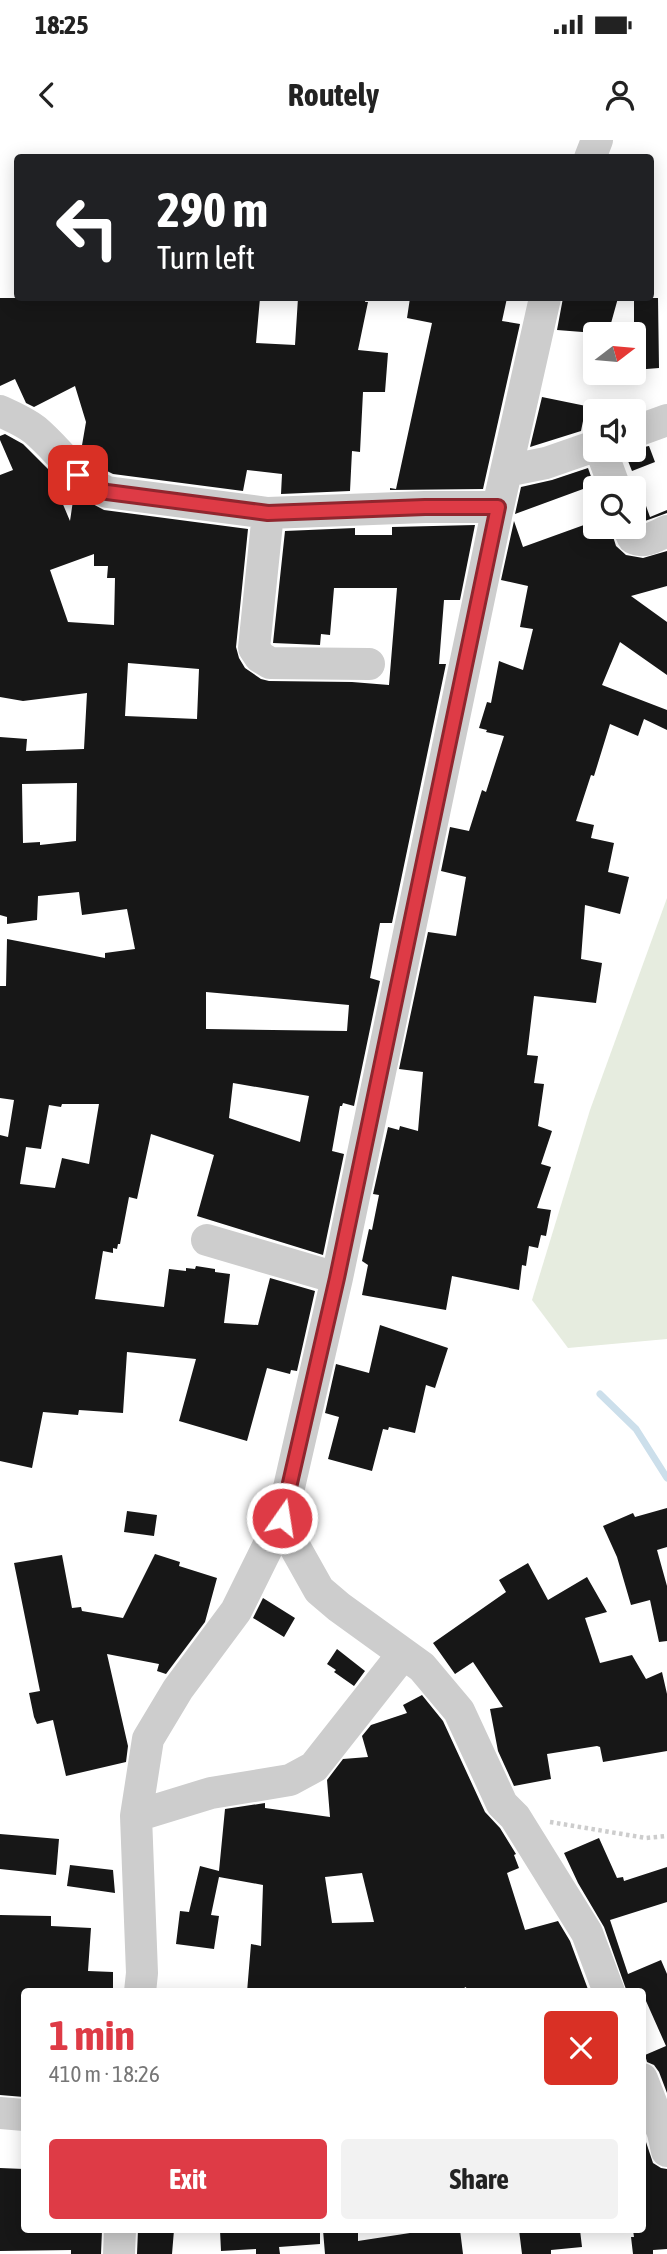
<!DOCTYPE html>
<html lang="en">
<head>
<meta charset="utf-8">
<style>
  body { margin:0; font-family:"Asap Condensed",sans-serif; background:#f2f2f2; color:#222; height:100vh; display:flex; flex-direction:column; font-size:26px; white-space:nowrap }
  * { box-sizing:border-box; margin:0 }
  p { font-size:23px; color:#767676 }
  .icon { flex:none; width:38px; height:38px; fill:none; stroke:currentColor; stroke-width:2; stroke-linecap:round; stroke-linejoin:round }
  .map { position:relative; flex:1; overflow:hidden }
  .sheet { position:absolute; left:21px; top:1848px; width:625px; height:245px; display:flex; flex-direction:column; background:#fff; border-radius:7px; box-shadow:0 4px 18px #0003 }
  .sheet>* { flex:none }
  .guide { position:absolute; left:14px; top:14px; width:640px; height:147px; border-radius:7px; box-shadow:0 4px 18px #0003; background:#202124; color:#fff; overflow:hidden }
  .needle { width:46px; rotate:74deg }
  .buttons { position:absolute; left:583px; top:182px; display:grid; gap:14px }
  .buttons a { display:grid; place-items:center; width:63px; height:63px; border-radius:7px; background:#fff; box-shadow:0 4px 18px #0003; font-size:35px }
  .pin { position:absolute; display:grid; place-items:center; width:60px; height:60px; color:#fff; margin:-30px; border-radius:14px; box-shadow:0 4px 10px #0006 }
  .me { position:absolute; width:77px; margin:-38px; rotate:13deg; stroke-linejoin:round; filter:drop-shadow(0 0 5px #0008) }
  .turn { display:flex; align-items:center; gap:24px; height:147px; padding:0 28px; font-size:32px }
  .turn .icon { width:91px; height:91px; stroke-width:2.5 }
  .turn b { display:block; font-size:49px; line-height:60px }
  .round { display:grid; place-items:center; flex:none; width:74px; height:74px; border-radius:7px; background:#f2f2f2 }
  .overview { display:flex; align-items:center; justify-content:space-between; height:119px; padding:0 28px }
  h1 { font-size:42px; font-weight:700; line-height:52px; color:#de3b46 }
  .action { display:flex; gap:14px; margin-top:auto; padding:14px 28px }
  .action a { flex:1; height:80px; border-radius:7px; background:#de3b46; color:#fff; font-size:28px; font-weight:700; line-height:80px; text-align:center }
  .action a+a { background:#f2f2f2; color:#222 }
  .status { display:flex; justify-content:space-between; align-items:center; height:49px; padding:0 35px; background:#fff; direction:ltr }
  .status svg { height:19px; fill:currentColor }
  header { display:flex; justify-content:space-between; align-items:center; height:91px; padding:0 28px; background:#fff; font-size:32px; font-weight:700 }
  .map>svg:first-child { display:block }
  .green { fill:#e6ecdf }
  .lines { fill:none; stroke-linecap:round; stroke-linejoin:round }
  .stream { stroke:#ccdfeb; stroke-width:7 }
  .building { fill:#171717; fill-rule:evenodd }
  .path { stroke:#cdcdcd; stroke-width:4.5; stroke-dasharray:3.5 3.5; stroke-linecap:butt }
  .minor { stroke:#cdcdcd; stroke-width:32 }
  .route-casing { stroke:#90262e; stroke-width:18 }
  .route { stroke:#de3b46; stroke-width:12 }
</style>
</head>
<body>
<div class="status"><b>18:25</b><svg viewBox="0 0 49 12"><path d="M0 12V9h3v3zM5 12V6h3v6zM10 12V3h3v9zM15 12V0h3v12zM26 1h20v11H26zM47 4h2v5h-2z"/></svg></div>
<header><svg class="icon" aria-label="back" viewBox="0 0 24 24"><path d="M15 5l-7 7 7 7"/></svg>Routely<svg class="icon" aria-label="person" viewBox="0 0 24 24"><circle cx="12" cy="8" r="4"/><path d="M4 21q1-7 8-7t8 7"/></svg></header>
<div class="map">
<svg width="667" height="2114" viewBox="0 0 667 2114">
  <rect width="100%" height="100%" fill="#fff"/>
  <path class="green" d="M 667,758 L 667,1199 L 568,1208 L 532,1160 L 590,970 Z"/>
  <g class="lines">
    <path class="stream" d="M 600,1254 L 636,1289 L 667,1338"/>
  </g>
  <path class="building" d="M 0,158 L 260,158 L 256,203 L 295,205 L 298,158 L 366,158 L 365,162 L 368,162 L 358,210 L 388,213 L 385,252 L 363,252 L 360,312 L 352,311 L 350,351 L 281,354 L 282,334 L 247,330 L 243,351 L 113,334 L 105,330 L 81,311 L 86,282 L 75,246 L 34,267 L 26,263 L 15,239 L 0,246 Z
    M 410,158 L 507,158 L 502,181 L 520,184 L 483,349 L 390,350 L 390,348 L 396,349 L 432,183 L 407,178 Z
    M 563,158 L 618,158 L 608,194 L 557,190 Z
    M 634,158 L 658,158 L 659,228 L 634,230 Z
    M 542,257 L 586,266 L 581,291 L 530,307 Z
    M 5,294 L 23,304 L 48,329 L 70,381 L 74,354 L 104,370 L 248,389 L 236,507 L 239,518 L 245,528 L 261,539 L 269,541 L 352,542 L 389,545 L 397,448 L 334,448 L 330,495 L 321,494 L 320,505 L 273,503 L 285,391 L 355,388 L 355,395 L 392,395 L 392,387 L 475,385 L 460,460 L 444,460 L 439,524 L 446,524 L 392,783 L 380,783 L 370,838 L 380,841 L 354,966 L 343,963 L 342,966 L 340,966 L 332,1011 L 344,1014 L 323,1115 L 197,1076 L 214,1015 L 151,994 L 137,1059 L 129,1057 L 120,1104 L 118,1104 L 117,1109 L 113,1108 L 113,1113 L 103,1111 L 95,1159 L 164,1167 L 169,1129 L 186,1131 L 186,1128 L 195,1129 L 196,1126 L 215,1129 L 215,1132 L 230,1134 L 224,1183 L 258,1185 L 270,1138 L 315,1151 L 297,1231 L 291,1230 L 290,1234 L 267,1228 L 247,1301 L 179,1281 L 196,1219 L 127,1212 L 123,1273 L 79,1270 L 78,1275 L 43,1272 L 32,1328 L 0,1321 L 0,995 L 8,997 L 14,960 L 0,958 L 0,846 L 6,846 L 7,799 L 105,818 L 105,813 L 135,809 L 127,769 L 82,775 L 79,752 L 38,756 L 37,780 L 7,784 L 7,777 L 0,775 L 0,597 L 27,599 L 26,611 L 84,609 L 87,553 L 23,561 L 0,557 L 0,335 L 13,330 L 0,300 L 0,296 ZM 94,414 L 94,426 L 108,426 L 107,438 L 115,438 L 114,485 L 68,482 L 50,430 ZM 128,523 L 199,529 L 197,579 L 125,576 ZM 77,643 L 76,701 L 40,705 L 40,702 L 23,703 L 22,644 ZM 206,852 L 349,865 L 347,891 L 206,889 ZM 233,943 L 309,956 L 300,1002 L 229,978 ZM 62,964 L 99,964 L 89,1024 L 62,1018 L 55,1048 L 20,1044 L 26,1007 L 41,1009 L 49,965 L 61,967 Z
    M 649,306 L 655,322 L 632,331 L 624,311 Z
    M 588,328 L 594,345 L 515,374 L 521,347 L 552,340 Z
    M 634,338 L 636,338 L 650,377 L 667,370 L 667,373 L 645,381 L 639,373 L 634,370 Z
    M 514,381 L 523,407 L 595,381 L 595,387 L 610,387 L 616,406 L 626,415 L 643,418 L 667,411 L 667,446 L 631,456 L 667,482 L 667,535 L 620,502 L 602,545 L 667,570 L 667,590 L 644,579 L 638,596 L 610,584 L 594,636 L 591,635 L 576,681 L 594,685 L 591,698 L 614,703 L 608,732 L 629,737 L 620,774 L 585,765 L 581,819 L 602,823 L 596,863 L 534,856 L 527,915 L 538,916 L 534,943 L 544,944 L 538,986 L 552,991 L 541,1024 L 551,1027 L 537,1068 L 551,1070 L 546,1096 L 541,1095 L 538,1108 L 529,1106 L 526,1126 L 522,1125 L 519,1150 L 452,1136 L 446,1170 L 362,1155 L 368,1125 L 362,1121 L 369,1089 L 372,1090 L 379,1055 L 373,1054 L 388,987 L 399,990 L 400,986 L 418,991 L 423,932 L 399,929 L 428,792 L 456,796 L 466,737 L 441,731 L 450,687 L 469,691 L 482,650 L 486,652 L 504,596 L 486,592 L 487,590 L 479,588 L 487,562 L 491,563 L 499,521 L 523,530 L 533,489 L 520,487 L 528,446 L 501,440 Z
    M 380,1185 L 448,1208 L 435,1248 L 426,1245 L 415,1293 L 389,1287 L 388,1290 L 383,1289 L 372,1331 L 328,1319 L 339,1277 L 325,1273 L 336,1224 L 369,1233 Z
    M 667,1368 L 667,1407 L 657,1410 L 667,1446 L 667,1501 L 659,1502 L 650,1460 L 631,1465 L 617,1417 L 603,1386 L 633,1373 L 635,1377 Z
    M 127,1371 L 157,1375 L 154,1396 L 124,1392 Z
    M 155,1414 L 180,1422 L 179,1426 L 217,1438 L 205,1482 L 166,1534 L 157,1531 L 159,1524 L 107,1514 L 128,1606 L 126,1622 L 66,1636 L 53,1580 L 37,1584 L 34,1577 L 29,1553 L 40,1551 L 14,1423 L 62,1415 L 72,1468 L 81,1467 L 82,1471 L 123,1478 Z
    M 528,1423 L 548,1460 L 587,1437 L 607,1472 L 585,1478 L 600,1523 L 632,1515 L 646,1539 L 662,1532 L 667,1554 L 667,1611 L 603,1622 L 600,1607 L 597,1606 L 547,1614 L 551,1639 L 514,1646 L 498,1611 L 490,1569 L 503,1567 L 473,1522 L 455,1534 L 433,1503 L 506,1452 L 499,1440 Z
    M 263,1458 L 295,1478 L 284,1497 L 253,1478 Z
    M 337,1509 L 365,1531 L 354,1546 L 334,1532 L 336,1530 L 327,1524 Z
    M 422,1555 L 443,1581 L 485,1672 L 500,1688 L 516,1714 L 514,1715 L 519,1728 L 507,1733 L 525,1790 L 558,1781 L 570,1801 L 589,1852 L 467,1852 L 466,1847 L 456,1852 L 247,1852 L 251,1804 L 261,1806 L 263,1745 L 219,1737 L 211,1775 L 219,1776 L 214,1809 L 176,1804 L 180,1771 L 189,1772 L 200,1726 L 219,1731 L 225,1669 L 265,1663 L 265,1668 L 330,1677 L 327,1640 L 343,1619 L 368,1617 L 362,1596 L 371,1585 L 407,1573 L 403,1565 ZM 362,1733 L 374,1782 L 332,1783 L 325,1737 Z
    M 0,1694 L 59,1699 L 56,1735 L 0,1729 Z
    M 599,1698 L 617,1738 L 623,1737 L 624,1741 L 667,1727 L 667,1762 L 610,1780 L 628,1834 L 661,1820 L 667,1834 L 667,1953 L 659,1932 L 654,1925 L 647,1922 L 645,1915 L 666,1906 L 642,1852 L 627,1852 L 604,1787 L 578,1743 L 564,1713 Z
    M 70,1725 L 113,1730 L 115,1753 L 67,1746 Z
    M 0,1775 L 51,1776 L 51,1786 L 91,1788 L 88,1831 L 113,1832 L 113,1852 L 24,1852 L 24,1957 L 0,1955 Z
    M 642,1996 L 644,1996 L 653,2023 L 661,2028 L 667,2029 L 667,2109 L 653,2110 L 653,2114 L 633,2114 L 631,2097 L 634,2097 L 633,2090 L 642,2090 Z
    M 0,2028 L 24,2029 L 24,2090 L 102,2090 L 101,2114 L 71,2114 L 71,2110 L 0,2111 Z
    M 138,2090 L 174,2090 L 172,2114 L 137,2114 Z
    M 220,2090 L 320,2090 L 320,2104 L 279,2107 L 280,2114 L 256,2114 L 256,2109 L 221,2111 Z
    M 323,2090 L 358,2090 L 358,2101 L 423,2091 L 423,2090 L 460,2090 L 463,2114 L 325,2114 Z
    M 519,2090 L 580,2090 L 582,2107 L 551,2110 L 551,2114 L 522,2114 Z"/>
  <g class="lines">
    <path class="path" d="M 550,1682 L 646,1698 L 667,1696"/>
    <path class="minor" d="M 590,18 L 597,0
      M 545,158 L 498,367 L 337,1138 L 282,1378 L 296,1409 L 319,1450 L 339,1467 L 422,1527 L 459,1571 L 502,1664 L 515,1677 L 587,1793 L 609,1852
      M 0,271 C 11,276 25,282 35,290 C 61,312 74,337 107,352 L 268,373 L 425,367 L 498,367
      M 634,292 L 667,280
      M 601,310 L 615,348
      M 506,331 L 546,323 L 595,306
      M 268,373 L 254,508 L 260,517 L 270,523 L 369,524
      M 628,387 L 633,398 C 644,404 656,396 667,391
      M 207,1100 L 337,1138
      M 136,1676 L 211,1653 L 290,1640 L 314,1627 L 403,1514
      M 140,1852 L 142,1833 L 136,1676 L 148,1599 L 178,1549 L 236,1471 L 282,1378
      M 642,1939 L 663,1993 L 667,2011
      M 0,1973 L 24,1975
      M 119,2114 L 120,2090"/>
  </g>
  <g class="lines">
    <defs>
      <path id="route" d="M 78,335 L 91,345 L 107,352 L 268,373 L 425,367 L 498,367 L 337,1138 L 282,1378"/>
    </defs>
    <use href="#route" class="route-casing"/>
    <use href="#route" class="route"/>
  </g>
</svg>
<div class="buttons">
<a><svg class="needle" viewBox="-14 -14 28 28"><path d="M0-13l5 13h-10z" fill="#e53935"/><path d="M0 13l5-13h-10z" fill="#767676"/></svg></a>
<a><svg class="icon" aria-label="sound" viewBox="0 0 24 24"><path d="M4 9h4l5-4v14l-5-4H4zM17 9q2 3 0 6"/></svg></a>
<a><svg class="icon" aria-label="search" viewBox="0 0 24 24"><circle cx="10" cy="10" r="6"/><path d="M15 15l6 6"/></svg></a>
</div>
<div class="pin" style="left:78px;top:335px;background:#d93025"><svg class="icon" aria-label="arrive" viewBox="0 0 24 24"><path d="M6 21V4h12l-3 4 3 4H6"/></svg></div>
<svg class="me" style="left:282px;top:1378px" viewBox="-20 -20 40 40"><circle r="17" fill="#de3b46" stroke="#fff" stroke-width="3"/><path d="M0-11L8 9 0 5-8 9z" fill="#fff"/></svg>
<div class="guide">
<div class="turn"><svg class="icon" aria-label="left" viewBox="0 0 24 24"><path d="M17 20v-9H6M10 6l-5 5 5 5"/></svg><div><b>290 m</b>Turn left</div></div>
</div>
<section class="sheet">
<div class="overview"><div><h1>1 min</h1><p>410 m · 18:26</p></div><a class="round" style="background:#d93025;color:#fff"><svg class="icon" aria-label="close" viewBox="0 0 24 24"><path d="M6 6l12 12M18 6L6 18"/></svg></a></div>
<div class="action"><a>Exit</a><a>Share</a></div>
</section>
</div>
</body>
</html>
